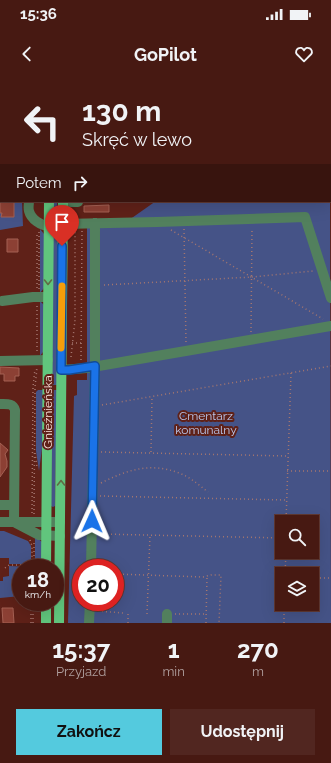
<!DOCTYPE html>
<html lang="pl">
<head>
<meta charset="utf-8">
<style>
  body { margin:0; font-family:Raleway,sans-serif; background:#512620; color:#f1f3f6; height:100vh; display:flex; flex-direction:column; font-size:15px; white-space:nowrap }
  * { box-sizing:border-box; margin:0 }
  p { font-size:13px; color:#b0a09f }
  .icon { flex:none; width:22px; height:22px; fill:none; stroke:currentColor; stroke-width:2; stroke-linecap:round; stroke-linejoin:round }
  .map { position:relative; height:543px; overflow:hidden }
  .sheet { display:flex; flex-direction:column; background:#471912; flex:1 }
  .sheet>* { flex:none }
  .banner { position:absolute; left:0px; top:0px; width:331px; height:122px; box-shadow:0 4px 16px #0002,0 0 0 1px #5f3832; background:#471912; color:#f1f3f6; overflow:hidden }
  .tools { position:absolute; left:275px; top:435px; display:grid; gap:8px }
  .tools a { display:grid; place-items:center; width:44px; height:44px; border-radius:0px; background:#471912; box-shadow:0 4px 16px #0002,0 0 0 1px #5f3832; font-size:20px }
  .speed { position:absolute; left:12px; top:479px; display:flex; gap:8px; font-size:20px; font-weight:700; text-align:center }
  .speed>* { display:grid; place-content:center; width:52px; height:52px; border-radius:50%; background:#471912; box-shadow:0 4px 16px #0002,0 0 0 1px #5f3832; line-height:1 }
  .speed small { font-size:10px; font-weight:400 }
  .speed .limit { border:6px solid #d22; background:#fff; color:#111 }
  .pin { position:absolute; display:grid; place-items:center; width:34px; height:34px; color:#fff; margin:-41px -17px; border-radius:50% 50% 50% 0; rotate:-45deg; box-shadow:0 0 4px #0007 }
  .pin .icon { rotate:45deg }
  .me { position:absolute; width:44px; margin:-22px; rotate:1deg; stroke-linejoin:round; filter:drop-shadow(0 0 3px #0008) }
  .turn { display:flex; align-items:center; gap:14px; height:84px; padding:0 16px; font-size:18px }
  .turn .icon { width:52px; height:52px; stroke-width:2.5 }
  .turn b { display:block; font-size:28px; line-height:34px }
  .then { display:flex; align-items:center; height:38px; padding:0 16px; background:#0003; gap:8px; font-size:15px }
  .eta { display:flex; justify-content:space-evenly; align-items:center; height:68px; text-align:center }
  .eta b { font-size:24px; font-weight:700; line-height:28px }
  .button { display:flex; gap:8px; margin-top:auto; padding:8px 16px }
  .button a { flex:1; height:46px; border-radius:0px; background:#54cade; color:#111; font-size:16px; font-weight:700; line-height:46px; text-align:center }
  .button a+a { background:#512620; color:#f1f3f6 }
  .status { display:flex; justify-content:space-between; align-items:center; height:28px; padding:0 20px; background:#471912; direction:ltr }
  .status svg { height:11px; fill:currentColor }
  header { display:flex; justify-content:space-between; align-items:center; height:52px; padding:0 16px; background:#471912; font-size:18px; font-weight:700 }
  .map>svg:first-child { display:block }
  .green { fill:#455387; fill-rule:evenodd }
  .building { fill:#8c4034; stroke:#a46053 }
  .lines { fill:none; stroke-linecap:round; stroke-linejoin:round }
  .path { stroke:#a4766f; stroke-width:1.5; stroke-dasharray:1 3; stroke-linecap:butt }
  .minor { stroke:#52805d; stroke-width:10 }
  .major { stroke:#61c57d; stroke-width:10 }
  .rail { stroke:#bf9791; stroke-width:2.5; stroke-dasharray:2 4; stroke-linecap:butt }
  .oneway { stroke:#606b45 }
  .route-casing { stroke:#114b97; stroke-width:10 }
  .route { stroke:#1a73e8; stroke-width:7 }
  .slow { stroke:#f59e0b; stroke-width:7 }
  .labels { text-anchor:middle; stroke-width:4; stroke-linejoin:round; paint-order:stroke }
  .street-label { font-size:12px; fill:#fce3de; stroke:#5f2118 }
  .park-label { font-size:12px; fill:#bcc9ee; stroke:#5f2118 }
</style>
</head>
<body>
<div class="status"><b>15:36</b><svg viewBox="0 0 49 12"><path d="M0 12V9h3v3zM5 12V6h3v6zM10 12V3h3v9zM15 12V0h3v12zM26 1h20v11H26zM47 4h2v5h-2z"/></svg></div>
<header><svg class="icon" aria-label="back" viewBox="0 0 24 24"><path d="M15 5l-7 7 7 7"/></svg>GoPilot<svg class="icon" aria-label="heart" viewBox="0 0 24 24"><path d="M12 20l-8-8c-3-5 5-10 8-4 3-6 11-1 8 4z"/></svg></header>
<div class="map">
<svg width="331" height="543" viewBox="0 0 331 543">
  <rect width="100%" height="100%" fill="#5f2118"/>
  <path class="green" d="M 0,62 L 1,62 L 1,121 L 22,121 L 23,146 L 0,150 Z
    M 53,121 L 57,121 L 58,137 L 57,305 L 52,305 Z
    M 156,121 L 330,121 L 331,543 L 68,543 L 74,316 L 77,315 L 77,300 L 87,300 L 87,141 L 129,140 ZM 282,442 L 312,442 L 312,472 L 282,472 ZM 81,488 L 115,488 L 115,522 L 81,522 ZM 282,494 L 312,494 L 312,524 L 282,524 Z
    M 40,149 L 44,154 L 44,208 L 40,213 Z
    M 40,221 L 44,225 L 43,272 L 40,276 Z
    M 38,310 L 43,310 L 43,361 L 39,391 L 36,371 L 36,312 Z
    M 52,310 L 57,310 L 55,426 L 53,427 L 51,426 Z
    M 0,451 L 4,451 L 28,461 L 31,466 L 31,484 L 9,484 L 9,478 L 0,478 Z
    M 35,456 L 42,462 L 42,488 L 35,488 Z
    M 9,486 L 31,487 L 31,488 L 21,488 L 21,516 L 0,518 L 0,501 L 3,501 L 3,497 L 9,496 Z"/>
  <path class="building" d="M 0,121 L 14,121 L 14,137 L 1,137 L 2,133 L 0,133 Z
    M 109,125 L 109,132 L 84,132 L 84,126 Z
    M 7,159 L 18,159 L 18,172 L 7,172 Z
    M 0,287 L 19,288 L 19,296 L 15,296 L 15,301 L 4,301 L 4,294 L 0,294 Z
    M 0,363 L 8,370 L 5,374 L 7,381 L 7,387 L 0,397 Z
    M 2,528 L 13,528 L 14,543 L 3,543 Z"/>
  <g class="lines">
    <path class="path" d="M 33,0 L 33,1
      M 35,0 L 35,1
      M 75,0 L 75,1
      M 184,149 L 186,263
      M 171,150 L 323,239
      M 104,205 L 252,197 L 313,191
      M 37,208 L 37,152
      M 39,209 L 39,152
      M 37,226 L 37,273
      M 251,252 L 252,148
      M 72,263 L 81,263
      M 71,277 L 75,240 L 75,151
      M 81,280 L 82,151
      M 102,325 L 331,286
      M 101,372 L 287,376
      M 151,372 L 152,316
      M 35,373 L 37,387
      M 287,391 L 331,391
      M 101,403 C 127,390 150,382 179,393 C 190,397 199,405 208,412
      M 100,416 L 286,420
      M 32,433 L 33,307 L 35,289
      M 34,434 L 35,307 L 37,288
      M 286,442 L 291,293
      M 99,454 L 282,458
      M 30,460 L 32,466 L 32,488
      M 5,488 L 9,485 L 32,485
      M 34,488 L 34,462
      M 115,494 L 203,497 L 211,495 L 221,495 L 219,543
      M 285,494 L 286,472
      M 312,498 L 331,498
      M 98,531 L 123,533
      M 147,534 L 150,455
      M 175,534 L 207,534
      M 31,543 L 31,522
      M 33,543 L 33,522
      M 128,543 L 128,533
      M 206,543 L 207,496
      M 284,543 L 284,524"/>
    <path class="minor" d="M 0,57 L 1,57
      M 29,121 C 29,124 28,128 29,131 C 31,139 41,146 49,146
      M 63,122 L 78,122
      M 62,144 L 157,142 L 305,137 L 331,218
      M 2,221 L 33,217 L 48,217
      M 0,281 L 48,280
      M 61,290 L 87,288 L 331,246
      M 0,324 C 7,324 13,323 15,330 L 14,442
      M 0,425 L 14,425
      M 0,442 L 60,442
      M 16,443 L 39,455 L 60,456
      M 91,488 L 95,286 L 95,143
      M 89,543 L 90,522
      M 167,543 L 167,534"/>
    <path class="major" d="M 50,1 L 50,0
      M 64,1 L 64,0
      M 46,488 L 49,121
      M 46,543 L 46,522
      M 59,543 L 63,121"/>
    <path class="rail" d="M 302,0 L 303,1
      M 330,89 L 331,92"/>
  </g>
  <defs><path id="oneway-chevron" d="M-2-3.5L2.5 0L-2 3.5" fill="none" stroke-width="1.6" stroke-linecap="round" stroke-linejoin="round"/></defs>
  <g class="oneway">
    <use href="#oneway-chevron" transform="translate(48 202) rotate(90)"/>
    <use href="#oneway-chevron" transform="translate(61 403) rotate(-90)"/>
  </g>
  <g class="lines">
    <defs>
      <path id="route" d="M 62,166 L 61,290 L 69,290 L 95,286 L 92,441"/>
    </defs>
    <use href="#route" class="route-casing"/>
    <use href="#route" class="route"/>
    <path class="slow" d="M 61,268 L 62,206"/>
  </g>
  <g class="labels">
    <g class="street-label">
      <text transform="translate(48 332) rotate(-90)" y="4">Gnieźnieńska</text>
    </g>
    <g class="park-label">
      <text x="206" y="340">Cmentarz<tspan x="206" dy="14">komunalny</tspan></text>
    </g>
  </g>
</svg>
<div class="tools">
<a><svg class="icon" aria-label="search" viewBox="0 0 24 24"><circle cx="10" cy="10" r="6"/><path d="M15 15l6 6"/></svg></a>
<a><svg class="icon" aria-label="layers" viewBox="0 0 24 24"><path d="M12 4l9 5-9 5-9-5zM3 14l9 5 9-5"/></svg></a>
</div>
<div class="speed"><div>18<small>km/h</small></div><div class="limit">20</div></div>
<div class="pin" style="left:62px;top:166px;background:#d93025"><svg class="icon" aria-label="arrive" viewBox="0 0 24 24"><path d="M6 21V4h12l-3 4 3 4H6"/></svg></div>
<svg class="me" style="left:92px;top:441px" viewBox="-20 -20 40 40"><path d="M0-17L14 15 0 8-14 15z" fill="#1a73e8" stroke="#fff" stroke-width="4"/></svg>
<div class="banner">
<div class="turn"><svg class="icon" aria-label="left" viewBox="0 0 24 24"><path d="M17 20v-9H6M10 6l-5 5 5 5"/></svg><div><b>130 m</b>Skręć w lewo</div></div>
<div class="then">Potem<svg class="icon" aria-label="right" viewBox="0 0 24 24"><path d="M7 20v-9h11M14 6l5 5-5 5"/></svg></div>
</div>
</div>
<section class="sheet">
<div class="eta">
<div><b>15:37</b><p>Przyjazd</p></div>
<div><b>1</b><p>min</p></div>
<div><b>270</b><p>m</p></div>
</div>
<div class="button"><a>Zakończ</a><a>Udostępnij</a></div>
</section>
</body>
</html>
